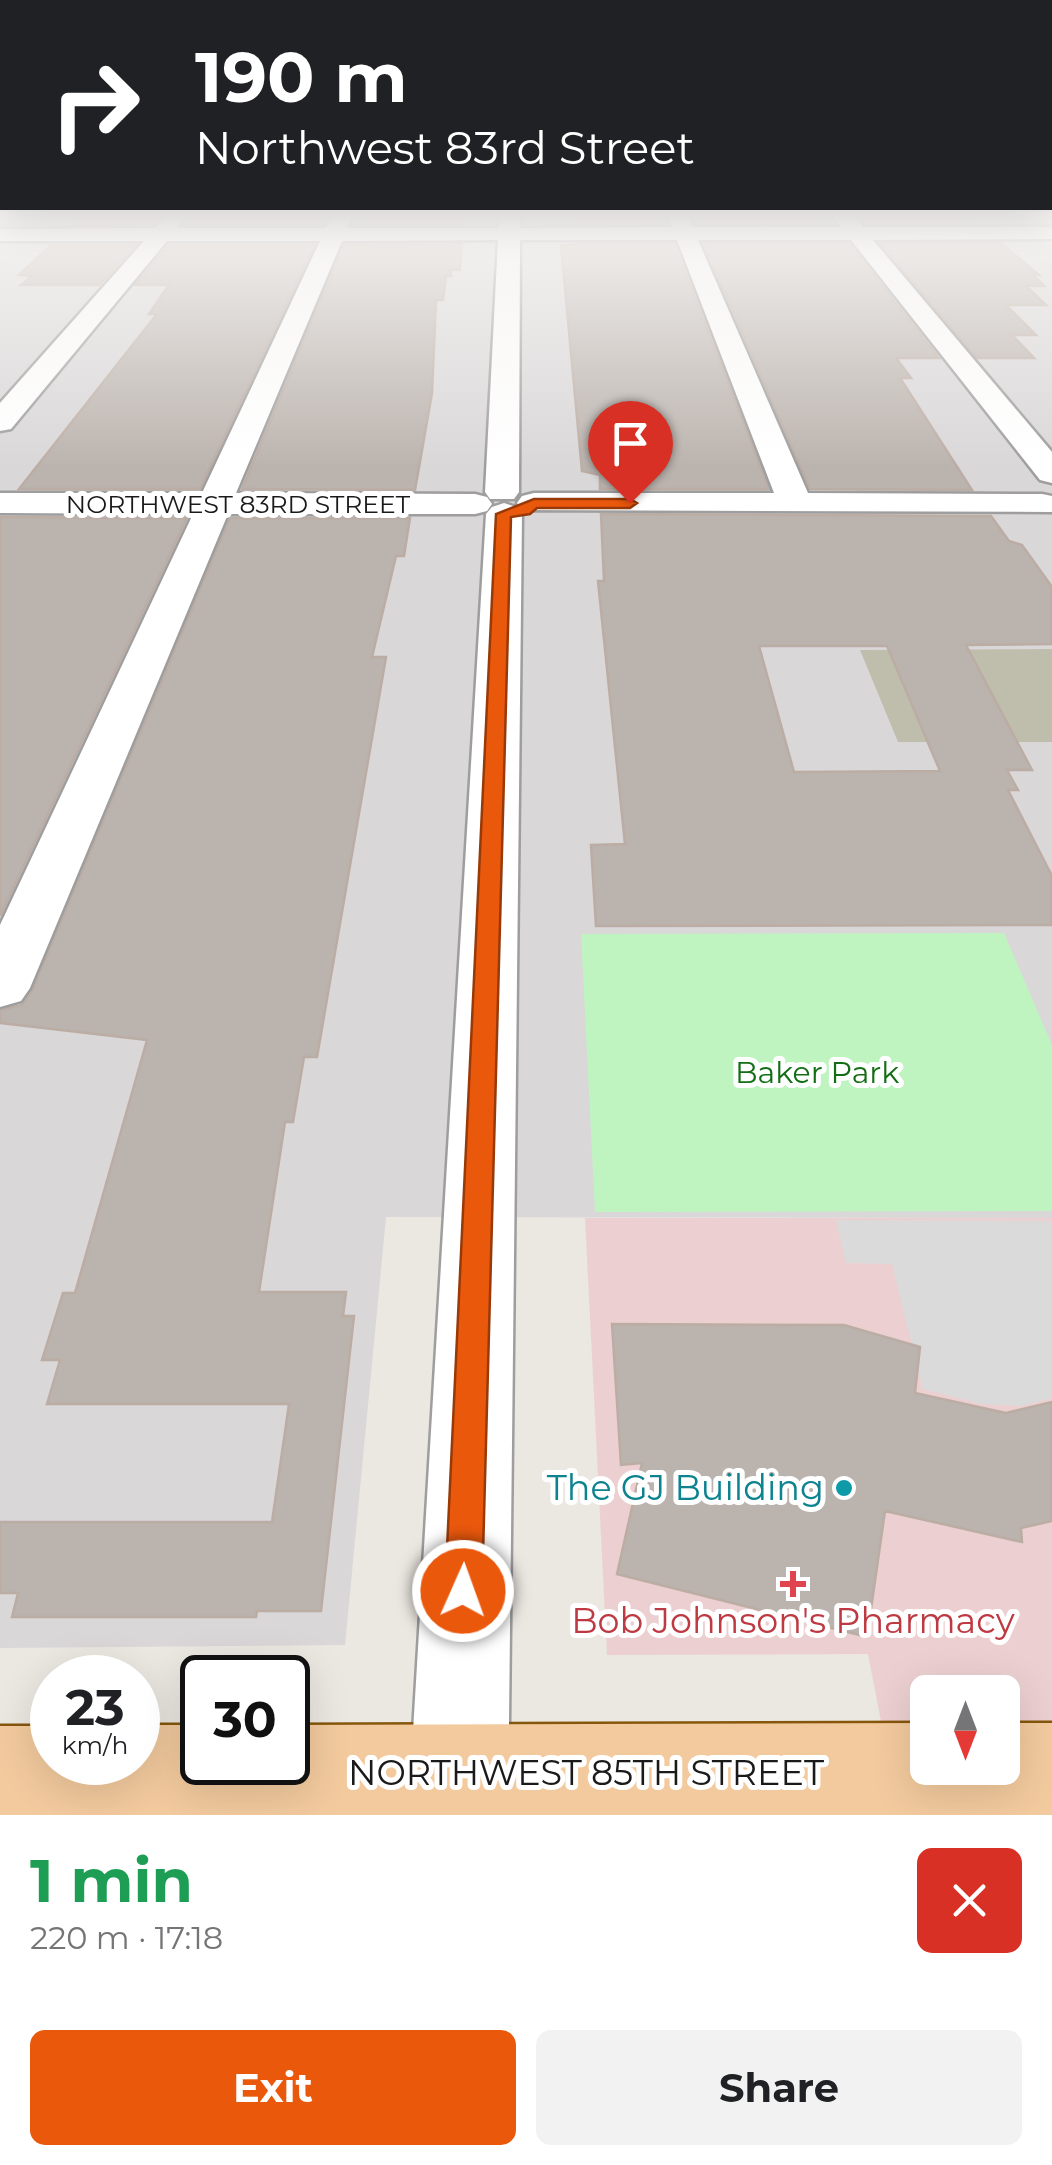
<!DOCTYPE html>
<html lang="en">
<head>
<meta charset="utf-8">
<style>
  body { margin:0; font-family:Montserrat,sans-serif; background:#f2f2f2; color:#202124; height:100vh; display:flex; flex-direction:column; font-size:38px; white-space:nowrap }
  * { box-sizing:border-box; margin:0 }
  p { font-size:32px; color:#757577 }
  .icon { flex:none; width:55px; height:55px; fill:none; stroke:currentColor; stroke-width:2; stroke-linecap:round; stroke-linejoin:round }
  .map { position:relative; height:1815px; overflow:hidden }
  .sheet { display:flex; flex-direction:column; background:#fff; flex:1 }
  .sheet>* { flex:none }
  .guide { position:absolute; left:0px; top:0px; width:1052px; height:210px; box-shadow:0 10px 40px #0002; background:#202124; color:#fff; overflow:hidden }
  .needle { width:65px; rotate:180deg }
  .tools { position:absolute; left:910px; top:1675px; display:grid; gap:20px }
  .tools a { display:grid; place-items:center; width:110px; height:110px; border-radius:15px; background:#fff; box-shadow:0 10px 40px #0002; font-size:50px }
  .speed { position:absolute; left:30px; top:1655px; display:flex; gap:20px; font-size:50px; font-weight:700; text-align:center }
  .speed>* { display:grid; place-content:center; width:130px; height:130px; border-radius:50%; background:#fff; box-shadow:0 10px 40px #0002; line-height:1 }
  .speed small { font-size:25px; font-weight:400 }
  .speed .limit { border:5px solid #111; border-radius:15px; background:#fff; color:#111 }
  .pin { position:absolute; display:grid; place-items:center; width:85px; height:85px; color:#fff; margin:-102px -42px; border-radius:50% 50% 50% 0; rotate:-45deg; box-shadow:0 0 10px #0007 }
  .pin .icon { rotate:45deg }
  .me { position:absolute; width:110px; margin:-55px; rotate:2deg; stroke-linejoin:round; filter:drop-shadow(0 0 8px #0008) }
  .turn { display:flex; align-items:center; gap:35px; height:210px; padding:0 30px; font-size:45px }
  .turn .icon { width:130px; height:130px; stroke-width:2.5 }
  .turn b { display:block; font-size:70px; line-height:85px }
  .round { display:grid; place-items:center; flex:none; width:105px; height:105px; border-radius:15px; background:#f2f2f2 }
  .overview { display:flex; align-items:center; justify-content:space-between; height:170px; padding:0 30px }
  h1 { font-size:60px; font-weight:700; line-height:75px; color:#1e9e55 }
  .button { display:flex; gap:20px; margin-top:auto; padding:20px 30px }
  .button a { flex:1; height:115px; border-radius:15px; background:#ea580c; color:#fff; font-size:40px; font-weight:700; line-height:115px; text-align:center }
  .button a+a { background:#f2f2f2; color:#202124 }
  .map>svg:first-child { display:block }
  .residential { fill:#d9d7d8 }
  .commercial { fill:#ecd0d1; fill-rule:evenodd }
  .construction { fill:#bfbead }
  .park { fill:#bff4c1 }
  .parking { fill:#dadada }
  .building { fill:#bbb3ae; stroke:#bcada4; stroke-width:2.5; fill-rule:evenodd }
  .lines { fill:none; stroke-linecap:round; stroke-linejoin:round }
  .minor-casing { stroke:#9e9e9e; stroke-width:5 }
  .major-casing { stroke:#86570b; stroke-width:5 }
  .minor { fill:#fff; fill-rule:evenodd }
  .major { fill:#f3ca9e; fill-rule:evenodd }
  .route { fill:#ea580c; stroke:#983908; stroke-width:2.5 }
  .culture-dot { fill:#0f9aa8; stroke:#fff; stroke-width:4 }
  .health-dot { fill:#e0444e; stroke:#fff; stroke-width:4 }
  .labels { text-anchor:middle; stroke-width:10; stroke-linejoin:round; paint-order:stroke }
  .far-street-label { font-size:25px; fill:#1a1a1a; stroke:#fff }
  .park-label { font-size:30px; fill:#136e16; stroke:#fff }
  .near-culture-label { font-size:35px; fill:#0d838f; stroke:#fff; text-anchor:end }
  .near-health-label { font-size:35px; fill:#be3a42; stroke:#fff }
  .near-street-label { font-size:35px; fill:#1a1a1a; stroke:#fff }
</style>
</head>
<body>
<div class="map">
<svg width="1052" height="1815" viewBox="0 0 1052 1815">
  <rect width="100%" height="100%" fill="#ebe7e1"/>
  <path class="residential" d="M 0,214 L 1027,214 L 1045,229 L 0,230 Z
    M 1014,237 L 1044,241 L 1052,247 L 1052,1218 L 386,1217 L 345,1645 L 0,1648 L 0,239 Z"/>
  <path class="commercial" d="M 585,1218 L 1052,1218 L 1052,1815 L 899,1815 L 868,1654 L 607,1655 ZM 928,1692 L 1002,1692 L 1002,1768 L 928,1768 Z"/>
  <path class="construction" d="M 1052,649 L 1052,742 L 898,742 L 860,650 Z"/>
  <path class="park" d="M 1004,933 L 1052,1045 L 1052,1211 L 595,1212 L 581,934 Z"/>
  <path class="parking" d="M 836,1220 L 1052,1221 L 1052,1398 L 1022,1406 L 981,1404 L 923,1389 L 892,1264 L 846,1263 Z"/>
  <path class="building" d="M 230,214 L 329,214 L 324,224 L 184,224 L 189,215 Z
    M 357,214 L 460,214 L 465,220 L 465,224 L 353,224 Z
    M 574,214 L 664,214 L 667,223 L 575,224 Z
    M 691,214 L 827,214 L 833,223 L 695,223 Z
    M 857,214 L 967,214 L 978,223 L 865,223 Z
    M 82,215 L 162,215 L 153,224 L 72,225 Z
    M 1001,243 L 1039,275 L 1033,275 L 1044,286 L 1026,286 L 1046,305 L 1006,305 L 1036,335 L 1012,335 L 1034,358 L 977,358 L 881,244 Z
    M 462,244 L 460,270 L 451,270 L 451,276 L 446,276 L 443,300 L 436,300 L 432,393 L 415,490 L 242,489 L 344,245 Z
    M 578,244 L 674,244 L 769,489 L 600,489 L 600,475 L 582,471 L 561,246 Z
    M 704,244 L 849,244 L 939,358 L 896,358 L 911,378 L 900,378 L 972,490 L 810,489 Z
    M 51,245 L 136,245 L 99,285 L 21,285 L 32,276 L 19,275 Z
    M 169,245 L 314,245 L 200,489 L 19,489 L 157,314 L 149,314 L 169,285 L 135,285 Z
    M 601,514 L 991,516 L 1009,541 L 1022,545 L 1052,587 L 1052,644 L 966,645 L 1032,770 L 1007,770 L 1018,790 L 1008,790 L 1052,876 L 1052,925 L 596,926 L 591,845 L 625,844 L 598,581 L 604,581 ZM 759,646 L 887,646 L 940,771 L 794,772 Z
    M 0,517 L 187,518 L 0,916 Z
    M 230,518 L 410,518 L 404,556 L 396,556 L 372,657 L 386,657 L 317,1057 L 304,1057 L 293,1122 L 285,1122 L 259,1292 L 346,1292 L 343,1316 L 354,1316 L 321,1611 L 257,1611 L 256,1617 L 12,1617 L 18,1593 L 0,1593 L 0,1522 L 272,1522 L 289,1404 L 47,1404 L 60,1360 L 42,1360 L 63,1293 L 75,1293 L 147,1040 L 0,1023 L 0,1010 L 22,1005 L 33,989 Z
    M 612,1324 L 844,1325 L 920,1347 L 915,1393 L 1006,1413 L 1052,1402 L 1052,1521 L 1021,1528 L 1022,1542 L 885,1511 L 867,1637 L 617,1574 L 642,1463 L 621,1465 Z"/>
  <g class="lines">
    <defs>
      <path id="minor" d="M 168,214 L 186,214 L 178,228 L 326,228 L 333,214 L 353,214 L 347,228 L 499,228 L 500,214 L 520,214 L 520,228 L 672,227 L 667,214 L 687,214 L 693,227 L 841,227 L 831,214 L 852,214 L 863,227 L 1052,227 L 1052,239 L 873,240 L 1052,452 L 1052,483 L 1040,480 L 851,240 L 698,240 L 808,493 L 1042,494 L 1052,496 L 1052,512 L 522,510 L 517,503 L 522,496 L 534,493 L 774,493 L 677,240 L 520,240 L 519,492 L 514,499 L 490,499 L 485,492 L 498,240 L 342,241 L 236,493 L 475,494 L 487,497 L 492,504 L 487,511 L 475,514 L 228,514 L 30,988 L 21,1001 L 0,1007 L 0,925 L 193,514 L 0,513 L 0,493 L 202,493 L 320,241 L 167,241 L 11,429 L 0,431 L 0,403 L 144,241 L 0,241 L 0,229 L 155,228 Z
        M 504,503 L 516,507 L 522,514 L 508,1815 L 408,1815 L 486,514 L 492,507 Z"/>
      <path id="major" d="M 928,1723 L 928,1768 L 1002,1768 L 1002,1723 L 1052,1723 L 1052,1815 L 0,1815 L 0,1726 L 52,1726 L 52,1762 L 138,1762 L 138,1725 L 202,1725 L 202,1762 L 288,1762 L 288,1725 Z"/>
    </defs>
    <use href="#minor" class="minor-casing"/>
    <use href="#major" class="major-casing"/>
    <use href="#minor" class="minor"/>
    <use href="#major" class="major"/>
  </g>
  <linearGradient id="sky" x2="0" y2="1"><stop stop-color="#8dbee1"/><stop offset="0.46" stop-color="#f6f4f2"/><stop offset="1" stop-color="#f6f4f2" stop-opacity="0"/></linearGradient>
  <rect width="1052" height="468" fill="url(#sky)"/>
  <path class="route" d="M 534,499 L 630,499 L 637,503 L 630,508 L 537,508 L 530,514 L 511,517 L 482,1591 L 476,1604 L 463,1609 L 450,1604 L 445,1591 L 496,514 Z"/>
  <circle class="culture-dot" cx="844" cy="1488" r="10"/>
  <path class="health-dot" d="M788 1569h10v10h10v10h-10v10h-10v-10h-10v-10h10z"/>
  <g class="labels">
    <g class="far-street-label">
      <text x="238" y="513">NORTHWEST 83RD STREET</text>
    </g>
    <g class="park-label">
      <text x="817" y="1083">Baker Park</text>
    </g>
    <g class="near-culture-label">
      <text x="824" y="1500">The GJ Building</text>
    </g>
    <g class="near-health-label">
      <text x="793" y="1633">Bob Johnson's Pharmacy</text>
    </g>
    <g class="near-street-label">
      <text x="586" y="1785">NORTHWEST 85TH STREET</text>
    </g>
  </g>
</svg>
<div class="tools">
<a><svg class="needle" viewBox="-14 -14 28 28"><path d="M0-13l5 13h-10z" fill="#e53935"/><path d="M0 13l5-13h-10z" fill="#757577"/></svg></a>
</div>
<div class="speed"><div>23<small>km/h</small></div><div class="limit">30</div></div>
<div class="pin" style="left:630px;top:503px;background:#d93025"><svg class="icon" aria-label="arrive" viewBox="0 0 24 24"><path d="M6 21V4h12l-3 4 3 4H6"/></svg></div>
<svg class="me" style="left:463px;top:1591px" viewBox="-20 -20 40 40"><circle r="17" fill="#ea580c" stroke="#fff" stroke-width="3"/><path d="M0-11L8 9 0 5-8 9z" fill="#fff"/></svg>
<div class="guide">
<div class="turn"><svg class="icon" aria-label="right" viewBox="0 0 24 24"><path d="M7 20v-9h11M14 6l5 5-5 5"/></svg><div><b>190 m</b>Northwest 83rd Street</div></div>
</div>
</div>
<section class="sheet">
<div class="overview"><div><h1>1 min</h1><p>220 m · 17:18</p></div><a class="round" style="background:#d93025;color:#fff"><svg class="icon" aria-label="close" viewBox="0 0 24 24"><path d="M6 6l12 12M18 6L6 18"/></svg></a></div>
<div class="button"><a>Exit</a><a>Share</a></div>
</section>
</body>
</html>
